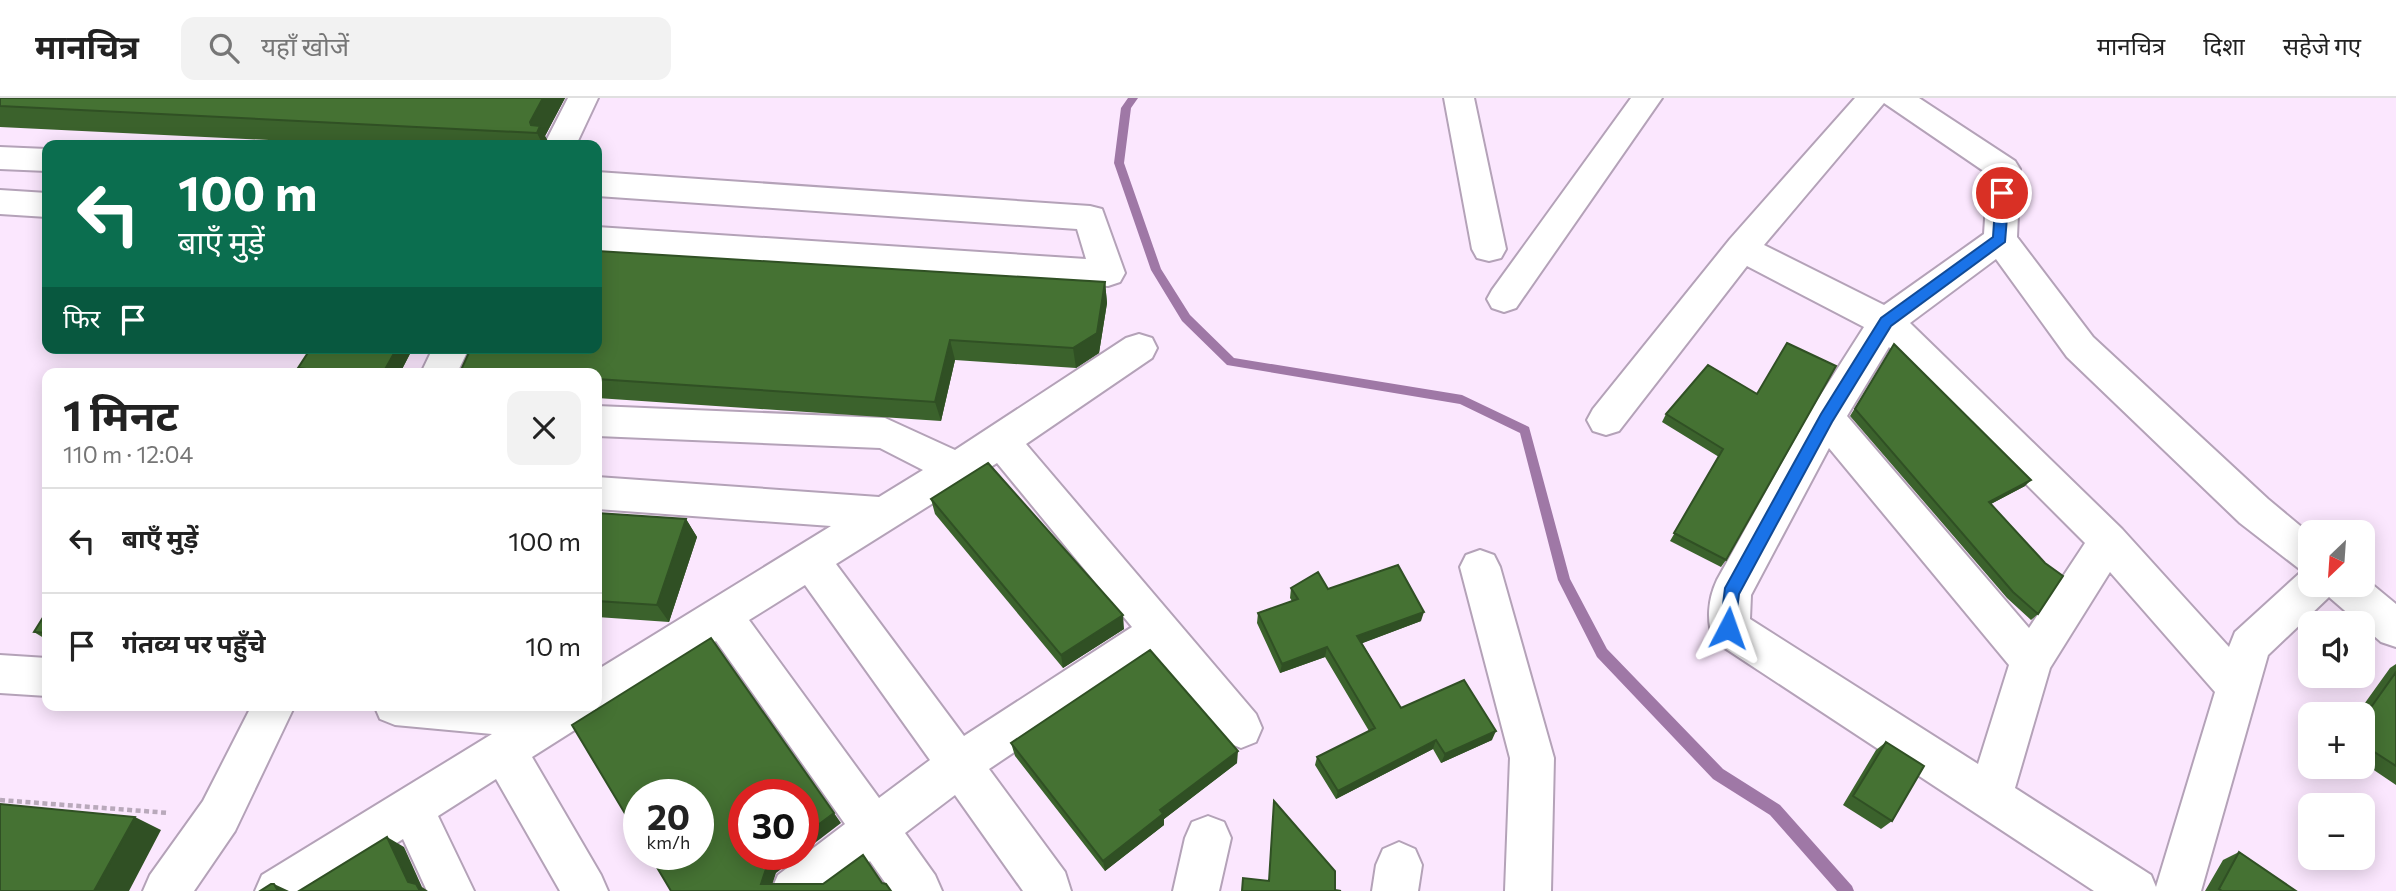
<!DOCTYPE html>
<html lang="hi">
<head>
<meta charset="utf-8">
<style>
  body { margin:0; font-family:Commissioner,"Noto Sans Devanagari",sans-serif; background:#f2f2f2; color:#222; height:100vh; display:flex; flex-direction:column; font-size:26px; white-space:nowrap }
  * { box-sizing:border-box; margin:0 }
  p { font-size:23px; color:#767676 }
  .icon { flex:none; width:38px; height:38px; fill:none; stroke:currentColor; stroke-width:2; stroke-linecap:round; stroke-linejoin:round }
  .map { position:relative; flex:1; overflow:hidden }
  .details { position:absolute; left:42px; top:270px; width:560px; height:343px; display:flex; flex-direction:column; background:#fff; border-radius:14px; box-shadow:0 4px 18px #0003 }
  .details>* { flex:none }
  .guide { position:absolute; left:42px; top:42px; width:560px; height:214px; border-radius:14px; box-shadow:0 4px 18px #0003; background:#0b6e4f; color:#fff; overflow:hidden }
  .needle { width:46px; rotate:205deg }
  .controls { position:absolute; left:2298px; top:422px; display:grid; gap:14px }
  .controls a { display:grid; place-items:center; width:77px; height:77px; border-radius:14px; background:#fff; box-shadow:0 4px 18px #0003; font-size:35px }
  .speed { position:absolute; left:623px; top:681px; display:flex; gap:14px; font-size:35px; font-weight:700; text-align:center }
  .speed>* { display:grid; place-content:center; width:91px; height:91px; border-radius:50%; background:#fff; box-shadow:0 4px 18px #0003; line-height:1 }
  .speed small { font-size:18px; font-weight:400 }
  .speed .limit { border:10px solid #d22; background:#fff; color:#111 }
  .pin { position:absolute; display:grid; place-items:center; width:60px; height:60px; color:#fff; margin:-30px; border:4px solid #fff; border-radius:50%; box-shadow:0 2px 7px #0007 }
  .me { position:absolute; width:77px; margin:-38px; rotate:4deg; stroke-linejoin:round; filter:drop-shadow(0 0 5px #0008) }
  .turn { display:flex; align-items:center; gap:24px; height:147px; padding:0 21px; font-size:32px }
  .turn .icon { width:91px; height:91px; stroke-width:2.5 }
  .turn b { display:block; font-size:49px; line-height:60px }
  .then { display:flex; align-items:center; height:66px; padding:0 21px; background:#0003; gap:14px; font-size:26px }
  .round { display:grid; place-items:center; flex:none; width:74px; height:74px; border-radius:14px; background:#f2f2f2 }
  .overview { display:flex; align-items:center; justify-content:space-between; height:119px; padding:0 21px }
  h1 { font-size:42px; font-weight:700; line-height:52px }
  ul { padding:0; list-style:none }
  li { display:flex; align-items:center; gap:21px; height:105px; padding:0 21px; border-top:2px solid #e0e0e0 }
  li div { flex:1 }
  li b { display:block; font-size:26px }
  li em { font-style:normal }
  header { display:flex; align-items:center; gap:42px; box-sizing:border-box; height:98px; padding:0 35px; background:#fff; border-bottom:2px solid #e0e0e0 }
  header strong { font-size:33px }
  nav { display:flex; gap:38px; margin-inline-start:auto; font-size:24px }
  .search { width:490px; height:63px; background:#f2f2f2; display:flex; align-items:center; gap:18px; box-sizing:border-box; padding:0 24px; border-radius:14px; color:#767676; font-size:26px }
  .map>svg:first-child { display:block }
  .lines { fill:none; stroke-linecap:round; stroke-linejoin:round }
  .stream { fill:#9f78a6; fill-rule:evenodd }
  .minor-casing { stroke:#b4a2b8; stroke-width:4 }
  .path { stroke:#b9a9bb; stroke-width:4.5; stroke-dasharray:5 3.5; stroke-linecap:butt }
  .minor { fill:#fff; fill-rule:evenodd }
  .wall { fill:#3b622c }
  .shaded-wall { fill:#305024 }
  .building { fill:#457233; stroke:#305024; stroke-width:2 }
  .route { fill:#1a73e8; stroke:#114b97; stroke-width:2 }
</style>
</head>
<body>
<header>
<strong>मानचित्र</strong>
<div class="search"><svg class="icon" aria-label="search" viewBox="0 0 24 24"><circle cx="10" cy="10" r="6"/><path d="M15 15l6 6"/></svg>यहाँ खोजें</div>
<nav><a>मानचित्र</a><a>दिशा</a><a>सहेजे गए</a></nav>
</header>
<div class="map">
<svg width="2396" height="793" viewBox="0 0 2396 793">
  <rect width="100%" height="100%" fill="#fbe7fe"/>
  <g class="lines">
    <path class="stream" d="M 1128,0 L 1138,0 L 1131,10 L 1124,65 L 1161,171 L 1190,217 L 1234,260 L 1462,297 L 1529,329 L 1570,481 L 1607,551 L 1723,671 L 1780,707 L 1852,788 L 1854,793 L 1837,793 L 1770,717 L 1713,681 L 1597,559 L 1558,482 L 1520,335 L 1460,306 L 1227,267 L 1182,223 L 1151,172 L 1114,65 L 1121,10 Z"/>
    <defs>
      <path id="minor" d="M 568,0 L 598,0 L 576,47 L 544,47 Z
        M 1444,0 L 1474,0 L 1506,151 L 1501,160 L 1489,163 L 1477,160 L 1472,151 Z
        M 1631,0 L 1662,0 L 1516,210 L 1504,214 L 1492,210 L 1487,201 L 1492,192 Z
        M 1855,0 L 1919,0 L 2015,63 L 2020,71 L 2017,139 L 2093,239 L 2268,401 L 2310,436 L 2310,486 L 2362,486 L 2362,478 L 2396,506 L 2396,549 L 2381,544 L 2329,499 L 2268,557 L 2201,793 L 2094,793 L 1714,543 C 1706,524 1708,501 1717,482 L 1813,309 L 1864,229 L 1747,168 L 1619,333 L 1606,337 L 1593,333 L 1587,322 L 1593,311 L 1730,141 ZM 1884,5 L 1988,76 L 1984,136 L 1884,207 L 1764,147 ZM 1996,161 L 2067,259 L 2240,425 L 2302,473 L 2235,534 L 2229,549 L 2122,431 L 1910,225 ZM 1889,249 L 2085,445 L 2029,530 L 1847,318 ZM 1829,350 L 2009,567 L 1978,666 L 1750,521 L 1751,497 ZM 2110,474 L 2215,594 L 2156,789 L 2151,777 L 2015,690 L 2050,570 Z
        M 0,49 L 47,51 L 47,73 L 0,71 Z
        M 597,74 L 1090,108 L 1102,111 L 1125,175 L 1120,184 L 1108,188 L 597,153 L 597,129 L 1086,161 L 1077,131 L 597,98 Z
        M 0,92 L 47,95 L 47,119 L 0,116 Z
        M 1139,236 L 1152,240 L 1157,250 L 1152,260 L 1026,346 L 1256,616 L 1262,630 L 1256,644 L 1241,650 L 1226,644 L 1156,559 L 989,671 L 1065,774 L 1071,793 L 1023,793 L 955,697 L 905,735 L 935,777 L 942,793 L 891,793 L 870,763 L 831,793 L 771,793 L 778,777 L 845,726 L 716,543 L 612,609 L 595,614 L 592,621 L 532,659 L 601,777 L 608,793 L 560,793 L 496,681 L 438,718 L 474,793 L 427,793 L 403,741 L 320,793 L 255,793 L 262,777 L 492,636 L 395,627 L 380,621 L 374,607 L 597,607 L 597,572 L 831,428 L 597,411 L 597,379 L 879,399 L 923,372 L 880,350 L 597,338 L 597,308 L 885,320 L 955,352 L 1126,240 ZM 997,365 L 1132,529 L 964,638 L 836,466 ZM 805,487 L 930,662 L 879,700 L 749,522 Z
        M 433,250 L 469,250 L 457,275 L 421,275 Z
        M 1480,452 L 1494,457 L 1500,469 L 1554,660 L 1551,793 L 1505,793 L 1510,660 L 1460,469 L 1466,457 Z
        M 0,557 L 47,560 L 47,598 L 0,595 Z
        M 252,607 L 295,607 L 235,733 L 194,793 L 143,793 L 150,777 L 203,703 Z
        M 1208,718 L 1224,724 L 1231,740 L 1219,793 L 1173,793 L 1185,740 L 1192,724 Z
        M 1399,744 L 1415,751 L 1422,767 L 1418,793 L 1372,793 L 1376,767 L 1383,751 Z"/>
    </defs>
    <use href="#minor" class="minor-casing"/>
    <path class="path" d="M 0,702 L 169,715"/>
    <use href="#minor" class="minor"/>
  </g>
  <path class="wall" d="M 0,0 L 565,0 L 545,38 L 550,47 L 370,47 L 0,29 Z
    M 1105,184 L 1107,205 L 1099,255 L 1076,270 L 955,262 L 941,323 L 597,300 L 597,275 L 462,275 L 461,272 Z
    M 311,250 L 413,250 L 400,275 L 302,275 L 298,270 Z
    M 1890,253 L 2025,388 L 1991,406 L 2038,516 L 2031,522 L 2007,500 L 1850,318 Z
    M 1757,296 L 1726,462 L 1721,469 L 1670,443 L 1719,359 L 1662,324 L 1666,316 Z
    M 931,401 L 1124,531 L 1063,570 L 935,416 Z
    M 597,415 L 686,421 L 697,439 L 669,524 L 597,519 Z
    M 1291,490 L 1328,491 L 1421,523 L 1362,545 L 1401,610 L 1492,642 L 1441,665 L 1433,651 L 1336,701 L 1315,667 L 1317,659 L 1369,633 L 1325,559 L 1280,575 L 1257,525 L 1258,515 L 1292,503 L 1290,500 Z
    M 47,513 L 47,542 L 34,534 Z
    M 2396,566 L 2396,687 L 2362,664 L 2362,616 L 2357,616 L 2390,570 Z
    M 1886,644 L 1892,723 L 1881,731 L 1843,707 L 1876,652 Z
    M 1011,645 L 1237,665 L 1164,721 L 1164,727 L 1105,773 L 1015,658 Z
    M 2239,754 L 2296,793 L 2205,793 L 2223,762 Z"/>
  <path class="shaded-wall" d="M 543,0 L 565,0 L 545,38 L 550,47 L 543,47 L 537,35 L 531,27 L 530,24 Z
    M 1105,184 L 1107,205 L 1099,255 L 1076,270 L 1073,250 Z
    M 950,242 L 955,262 L 941,323 L 935,304 Z
    M 397,250 L 413,250 L 400,275 L 383,275 Z
    M 2031,382 L 2025,388 L 1983,410 L 1989,404 Z
    M 686,421 L 697,439 L 669,524 L 657,507 Z
    M 1424,514 L 1421,523 L 1355,548 L 1357,538 Z
    M 1123,517 L 1124,531 L 1063,570 L 1061,557 Z
    M 1327,549 L 1325,559 L 1280,575 L 1282,566 Z
    M 1496,633 L 1492,642 L 1441,665 L 1445,656 Z
    M 1436,642 L 1433,651 L 1336,701 L 1338,693 Z
    M 1238,653 L 1237,665 L 1164,721 L 1164,727 L 1105,773 L 1103,763 L 1160,712 Z
    M 834,715 L 841,725 L 803,754 L 803,738 Z
    M 135,719 L 161,732 L 129,793 L 94,793 Z
    M 387,739 L 404,749 L 422,789 L 428,793 L 420,793 L 408,784 Z
    M 780,756 L 801,756 L 776,775 L 770,793 L 761,786 L 768,765 Z
    M 274,786 L 289,793 L 278,793 Z"/>
  <path class="building" d="M 0,0 L 543,0 L 530,24 L 531,27 L 540,28 L 537,35 L 0,8 Z
    M 597,153 L 1105,184 L 1097,235 L 1073,250 L 950,242 L 935,304 L 597,281 L 597,275 L 496,275 L 461,272 L 471,250 L 597,250 Z
    M 1787,245 L 1836,268 L 1726,462 L 1674,435 L 1723,351 L 1666,316 L 1708,267 L 1757,296 Z
    M 1894,246 L 2031,382 L 1989,404 L 2045,465 L 2063,478 L 2038,516 L 2013,494 L 1855,311 Z
    M 311,250 L 397,250 L 383,275 L 339,275 L 298,270 Z
    M 988,365 L 1123,517 L 1061,557 L 931,401 Z
    M 597,415 L 686,421 L 657,507 L 597,503 Z
    M 1398,467 L 1424,514 L 1357,538 L 1401,610 L 1464,582 L 1496,633 L 1445,656 L 1436,642 L 1338,693 L 1317,659 L 1375,630 L 1327,549 L 1282,566 L 1258,515 L 1298,501 L 1291,490 L 1318,474 L 1328,491 Z
    M 47,513 L 47,535 L 34,534 Z
    M 711,540 L 834,715 L 803,738 L 803,696 L 744,696 L 744,756 L 780,756 L 768,765 L 761,786 L 823,786 L 863,757 L 882,785 L 886,786 L 891,793 L 671,793 L 649,756 L 698,756 L 698,696 L 639,696 L 639,739 L 572,627 Z
    M 1150,552 L 1238,653 L 1160,712 L 1163,716 L 1103,763 L 1011,645 Z
    M 2396,574 L 2396,668 L 2362,646 L 2362,622 Z
    M 1886,644 L 1924,668 L 1892,723 L 1853,698 Z
    M 1274,703 L 1335,773 L 1335,792 L 1341,793 L 1242,793 L 1243,780 L 1269,783 Z
    M 0,706 L 135,719 L 94,793 L 0,793 Z
    M 387,739 L 408,784 L 416,786 L 420,793 L 299,793 Z
    M 2239,754 L 2296,793 L 2222,793 L 2219,791 Z
    M 271,786 L 274,786 L 278,793 L 260,793 Z"/>
  <path class="route" d="M 2002,90 L 2009,95 L 2005,144 L 1891,228 L 1832,324 L 1739,496 L 1734,535 L 1728,538 L 1722,535 L 1720,530 L 1725,490 L 1821,316 L 1881,220 L 1993,139 L 1996,95 Z"/>
</svg>
<div class="controls">
<a><svg class="needle" viewBox="-14 -14 28 28"><path d="M0-13l5 13h-10z" fill="#e53935"/><path d="M0 13l5-13h-10z" fill="#767676"/></svg></a>
<a><svg class="icon" aria-label="sound" viewBox="0 0 24 24"><path d="M4 9h4l5-4v14l-5-4H4zM17 9q2 3 0 6"/></svg></a>
<a>+</a>
<a>−</a>
</div>
<div class="speed"><div>20<small>km/h</small></div><div class="limit">30</div></div>
<div class="pin" style="left:2002px;top:95px;background:#d93025"><svg class="icon" aria-label="arrive" viewBox="0 0 24 24"><path d="M6 21V4h12l-3 4 3 4H6"/></svg></div>
<svg class="me" style="left:1728px;top:530px" viewBox="-20 -20 40 40"><path d="M0-17L14 15 0 8-14 15z" fill="#1a73e8" stroke="#fff" stroke-width="4"/></svg>
<div class="guide">
<div class="turn"><svg class="icon" aria-label="left" viewBox="0 0 24 24"><path d="M17 20v-9H6M10 6l-5 5 5 5"/></svg><div><b>100 m</b>बाएँ मुड़ें</div></div>
<div class="then">फिर<svg class="icon" aria-label="arrive" viewBox="0 0 24 24"><path d="M6 21V4h12l-3 4 3 4H6"/></svg></div>
</div>
<section class="details">
<div class="overview"><div><h1>1 मिनट</h1><p>110 m · 12:04</p></div><a class="round"><svg class="icon" aria-label="close" viewBox="0 0 24 24"><path d="M6 6l12 12M18 6L6 18"/></svg></a></div>
<ul>
<li><svg class="icon" aria-label="left" viewBox="0 0 24 24"><path d="M17 20v-9H6M10 6l-5 5 5 5"/></svg><div><b>बाएँ मुड़ें</b></div><em>100 m</em></li>
<li><svg class="icon" aria-label="arrive" viewBox="0 0 24 24"><path d="M6 21V4h12l-3 4 3 4H6"/></svg><div><b>गंतव्य पर पहुँचे</b></div><em>10 m</em></li>
</ul>
</section>
</div>
</body>
</html>
